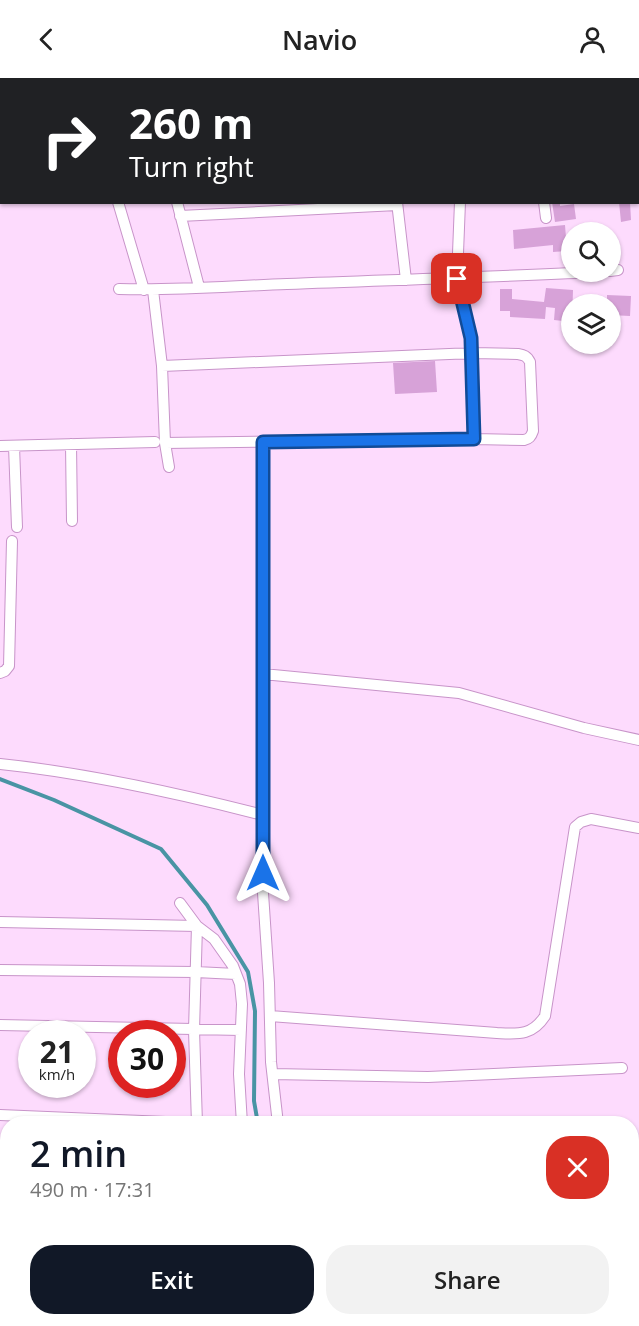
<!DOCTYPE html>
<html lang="en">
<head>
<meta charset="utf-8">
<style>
  body { margin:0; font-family:"Open Sans",sans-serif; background:#f2f2f2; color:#222; height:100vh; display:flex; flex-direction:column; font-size:22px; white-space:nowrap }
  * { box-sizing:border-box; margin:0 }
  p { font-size:20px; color:#767676 }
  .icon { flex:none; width:33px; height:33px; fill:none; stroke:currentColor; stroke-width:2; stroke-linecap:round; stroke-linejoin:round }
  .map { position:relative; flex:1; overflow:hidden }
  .drawer { position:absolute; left:0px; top:1038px; width:639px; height:210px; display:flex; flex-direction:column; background:#fff; border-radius:24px 24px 0 0; box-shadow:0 2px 4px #0004 }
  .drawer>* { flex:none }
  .guide { position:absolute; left:0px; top:0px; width:639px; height:126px; box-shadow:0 2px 4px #0004; background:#202124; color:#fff; overflow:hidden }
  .buttons { position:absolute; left:561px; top:144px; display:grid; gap:12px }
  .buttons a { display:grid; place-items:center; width:60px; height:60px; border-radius:50%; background:#fff; box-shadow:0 2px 4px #0004; font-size:30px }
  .speed { position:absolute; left:18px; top:942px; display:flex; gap:12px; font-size:30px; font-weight:700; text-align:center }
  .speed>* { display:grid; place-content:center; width:78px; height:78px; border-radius:50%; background:#fff; box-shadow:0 2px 4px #0004; line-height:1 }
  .speed small { font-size:15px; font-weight:400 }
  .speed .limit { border:9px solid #d22; background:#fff; color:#111 }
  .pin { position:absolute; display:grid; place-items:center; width:51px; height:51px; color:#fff; margin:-26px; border-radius:12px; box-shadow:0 3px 9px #0006 }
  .me { position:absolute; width:66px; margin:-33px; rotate:0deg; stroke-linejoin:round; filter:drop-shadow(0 0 4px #0008) }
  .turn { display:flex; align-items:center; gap:21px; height:126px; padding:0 30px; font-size:27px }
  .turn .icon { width:78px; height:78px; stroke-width:2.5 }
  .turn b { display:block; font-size:42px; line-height:51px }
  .round { display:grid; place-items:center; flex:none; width:63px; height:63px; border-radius:24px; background:#f2f2f2 }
  .headline { display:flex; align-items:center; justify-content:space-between; height:102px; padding:0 30px }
  h1 { font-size:36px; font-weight:600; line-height:45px; color:#111827 }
  .button { display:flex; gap:12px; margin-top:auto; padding:12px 30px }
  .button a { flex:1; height:69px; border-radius:24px; background:#111827; color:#fff; font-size:24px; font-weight:600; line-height:69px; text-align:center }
  .button a+a { background:#f2f2f2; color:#222 }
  header { display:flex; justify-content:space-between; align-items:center; height:78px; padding:0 30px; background:#fff; font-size:27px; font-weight:600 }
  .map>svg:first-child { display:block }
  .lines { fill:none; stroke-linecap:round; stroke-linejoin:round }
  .stream { stroke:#4994a4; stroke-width:4 }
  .building { fill:#d7a2d8 }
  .minor-casing { stroke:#c894c9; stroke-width:12 }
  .minor { stroke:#fff; stroke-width:10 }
  .route-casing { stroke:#114b97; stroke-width:15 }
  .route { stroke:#1a73e8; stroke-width:10 }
</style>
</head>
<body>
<header><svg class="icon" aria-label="back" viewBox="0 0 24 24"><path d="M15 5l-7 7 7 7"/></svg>Navio<svg class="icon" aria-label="person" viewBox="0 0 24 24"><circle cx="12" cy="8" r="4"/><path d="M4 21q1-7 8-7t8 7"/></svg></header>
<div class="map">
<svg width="639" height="1248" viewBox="0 0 639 1248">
  <rect width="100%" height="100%" fill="#fddbfd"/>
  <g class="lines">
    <path class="stream" d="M 0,701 L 54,722 L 161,771 L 207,827 L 248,894 L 255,933 L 254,1023 L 258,1046
      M 295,1240 L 298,1248"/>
  </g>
  <path class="building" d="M 552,124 L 560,124 L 560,128 L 574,126 L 576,141 L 555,144 Z
    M 619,124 L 630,124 L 631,142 L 621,144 Z
    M 565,147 L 567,173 L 553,174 L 553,167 L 514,171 L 513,152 Z
    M 546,210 L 573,212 L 572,244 L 554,242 L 555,230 L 546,229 L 545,241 L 510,239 L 510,233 L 500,233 L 500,211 L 512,211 L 512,221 L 544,224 Z
    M 607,217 L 631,218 L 630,238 L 610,237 L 610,226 L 607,226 Z
    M 435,283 L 437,314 L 395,316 L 393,285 Z"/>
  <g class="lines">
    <defs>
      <path id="minor" d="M 61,0 L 61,2
        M 142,0 L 143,2
        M 386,0 L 387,2
        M 452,0 L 452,2
        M 528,0 L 528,2
        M 581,0 L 582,2
        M 82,2 L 86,0
        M 274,2 L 279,0
        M 0,24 L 2,24
        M 638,54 L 639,54
        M 638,111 L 639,110
        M 118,124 L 144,212
        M 177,124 L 199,209
        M 397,124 L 406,202
        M 460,124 L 457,201 L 471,260 L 474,361
        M 544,124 L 546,140
        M 180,138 L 397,127
        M 610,193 L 618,192
        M 119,211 C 175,213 231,208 287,206 C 390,202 493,199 596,194
        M 153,212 L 162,288 L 165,365 L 169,389
        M 162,288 L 473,275 L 518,276 C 524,277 527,278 530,284 L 533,353 C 531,359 529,361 524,362 L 474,361 L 165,365
        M 263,364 L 263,815 L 269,905 L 271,984 L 278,1046
        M 71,366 L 72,443
        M 0,368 L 155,364
        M 14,368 L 17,449
        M 0,595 L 5,593 L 9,588 L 12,463
        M 263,596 L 459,615 L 584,650 L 639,662
        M 0,686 C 88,695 177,715 263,737
        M 180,825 L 197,848 L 214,861 L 233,888 L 240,906 L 242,926 L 239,996 L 242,1046
        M 0,844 L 197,848 L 194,952 L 197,1046
        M 0,892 L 196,894 L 236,896
        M 270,938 L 497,955 C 518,956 532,958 545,938 L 575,749 L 581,744 L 591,741 L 639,750
        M 0,947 L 241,952
        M 273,996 L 428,999 L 622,990
        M 0,1037 L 213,1046
        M 0,1135 L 8,1135
        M 211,1240 L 212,1248
        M 315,1240 L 317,1248"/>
    </defs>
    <use href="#minor" class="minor-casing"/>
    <use href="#minor" class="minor"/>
  </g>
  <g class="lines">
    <defs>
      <path id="route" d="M 263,795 L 263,364 L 474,361 L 471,260 L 457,201"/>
    </defs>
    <use href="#route" class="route-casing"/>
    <use href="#route" class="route"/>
  </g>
</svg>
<div class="buttons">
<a><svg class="icon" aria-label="search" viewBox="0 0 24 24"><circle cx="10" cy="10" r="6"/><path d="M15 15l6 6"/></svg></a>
<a><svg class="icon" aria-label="layers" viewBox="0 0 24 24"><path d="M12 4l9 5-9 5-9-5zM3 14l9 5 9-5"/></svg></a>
</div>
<div class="speed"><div>21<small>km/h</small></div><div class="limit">30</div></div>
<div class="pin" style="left:457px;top:201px;background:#d93025"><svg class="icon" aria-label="arrive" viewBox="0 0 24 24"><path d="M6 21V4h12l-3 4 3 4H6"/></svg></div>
<svg class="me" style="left:263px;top:795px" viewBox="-20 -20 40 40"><path d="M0-17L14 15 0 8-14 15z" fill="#1a73e8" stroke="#fff" stroke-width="4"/></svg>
<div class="guide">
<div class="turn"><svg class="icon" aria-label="right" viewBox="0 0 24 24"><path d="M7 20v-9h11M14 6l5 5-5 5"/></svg><div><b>260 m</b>Turn right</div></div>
</div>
<section class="drawer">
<div class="headline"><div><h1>2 min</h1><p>490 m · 17:31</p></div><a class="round" style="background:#d93025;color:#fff"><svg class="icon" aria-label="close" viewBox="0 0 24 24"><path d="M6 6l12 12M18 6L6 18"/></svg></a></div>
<div class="button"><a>Exit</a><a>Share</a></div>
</section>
</div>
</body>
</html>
